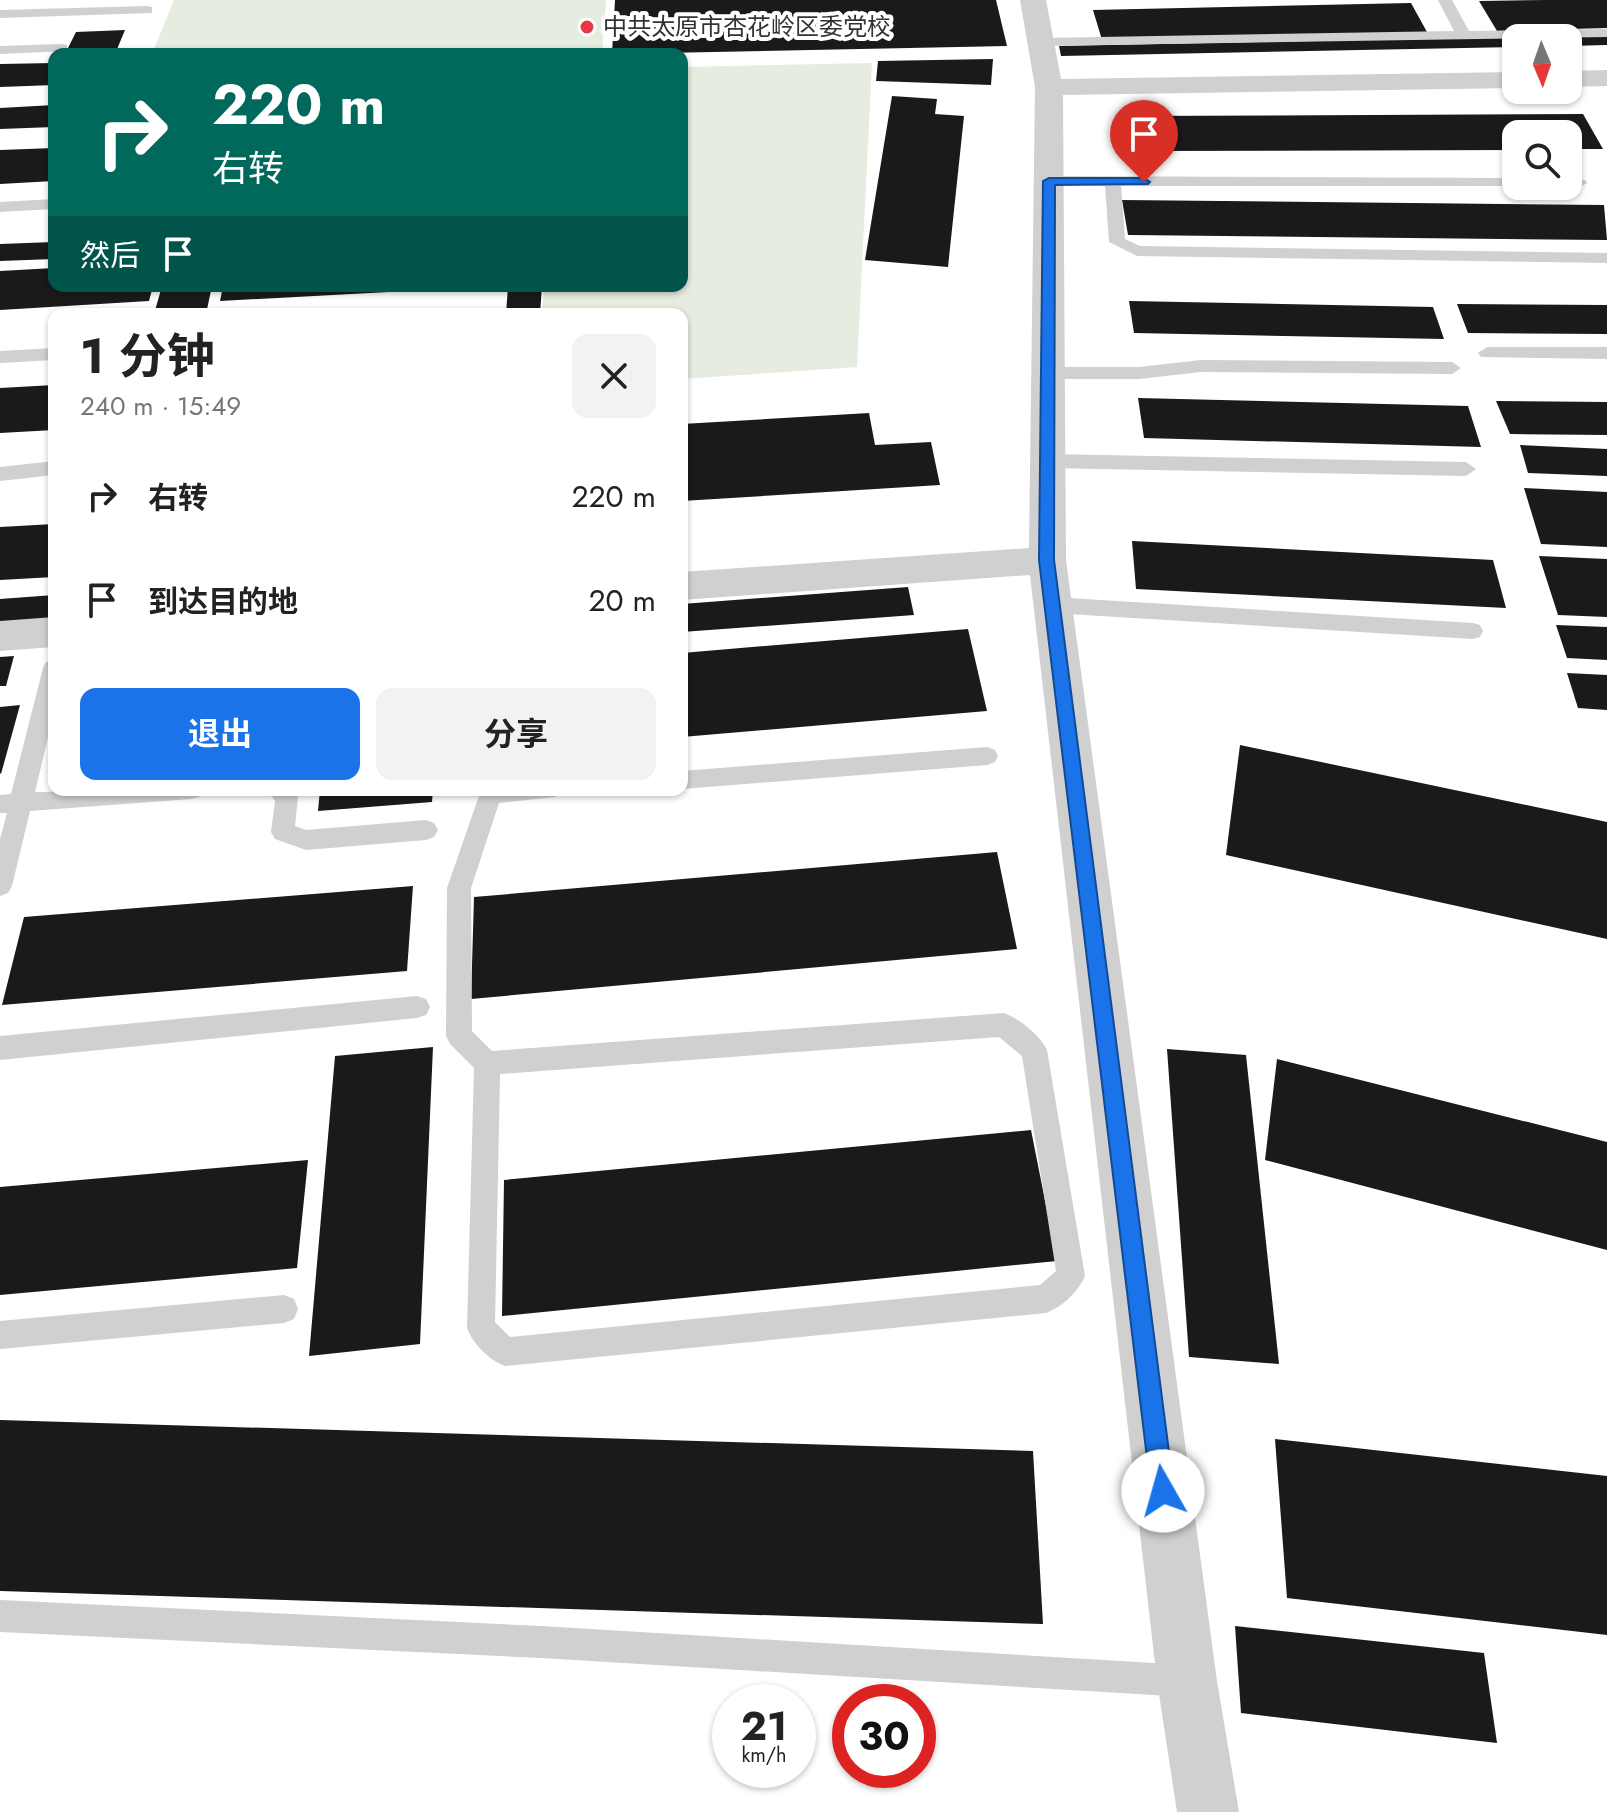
<!DOCTYPE html>
<html lang="zh">
<head>
<meta charset="utf-8">
<style>
  body { margin:0; font-family:Jost,"Noto Sans SC",sans-serif; background:#f2f2f2; color:#222; height:100vh; display:flex; flex-direction:column; font-size:30px; white-space:nowrap }
  * { box-sizing:border-box; margin:0 }
  p { font-size:26px; color:#767676 }
  .icon { flex:none; width:44px; height:44px; fill:none; stroke:currentColor; stroke-width:2; stroke-linecap:round; stroke-linejoin:round }
  .map { position:relative; flex:1; overflow:hidden }
  .drawer { position:absolute; left:48px; top:308px; width:640px; height:488px; display:flex; flex-direction:column; background:#fff; border-radius:16px; box-shadow:0 2px 6px #0004 }
  .drawer>* { flex:none }
  .banner { position:absolute; left:48px; top:48px; width:640px; height:244px; border-radius:16px; box-shadow:0 2px 6px #0004; background:#00695c; color:#fff; overflow:hidden }
  .needle { width:52px; rotate:178deg }
  .tools { position:absolute; left:1502px; top:24px; display:grid; gap:16px }
  .tools a { display:grid; place-items:center; width:80px; height:80px; border-radius:16px; background:#fff; box-shadow:0 2px 6px #0004; font-size:40px }
  .speed { position:absolute; left:712px; top:1684px; display:flex; gap:16px; font-size:40px; font-weight:700; text-align:center }
  .speed>* { display:grid; place-content:center; width:104px; height:104px; border-radius:50%; background:#fff; box-shadow:0 2px 6px #0004; line-height:1 }
  .speed small { font-size:20px; font-weight:400 }
  .speed .limit { border:12px solid #d22; background:#fff; color:#111 }
  .pin { position:absolute; display:grid; place-items:center; width:68px; height:68px; color:#fff; margin:-82px -34px; border-radius:50% 50% 50% 0; rotate:-45deg; box-shadow:0 0 8px #0007 }
  .pin .icon { rotate:45deg }
  .me { position:absolute; width:88px; margin:-44px; rotate:353deg; stroke-linejoin:round; filter:drop-shadow(0 0 6px #0008) }
  .turn { display:flex; align-items:center; gap:28px; height:168px; padding:0 32px; font-size:36px }
  .turn .icon { width:104px; height:104px; stroke-width:2.5 }
  .turn b { display:block; font-size:56px; line-height:68px }
  .then { display:flex; align-items:center; height:76px; padding:0 32px; background:#0003; gap:16px; font-size:30px }
  .round { display:grid; place-items:center; flex:none; width:84px; height:84px; border-radius:16px; background:#f2f2f2 }
  .headline { display:flex; align-items:center; justify-content:space-between; height:136px; padding:0 32px }
  h1 { font-size:48px; font-weight:700; line-height:60px }
  .cta { display:flex; gap:16px; margin-top:auto; padding:16px 32px }
  .cta a { flex:1; height:92px; border-radius:16px; background:#1a73e8; color:#fff; font-size:32px; font-weight:700; line-height:92px; text-align:center }
  .cta a+a { background:#f2f2f2; color:#222 }
  ul { padding:0; list-style:none }
  li { display:flex; align-items:center; gap:24px; height:104px; padding:0 32px }
  li div { flex:1 }
  li b { display:block; font-size:30px }
  li em { font-style:normal }
  .map>svg:first-child { display:block }
  .green { fill:#e6ecdf }
  .building { fill:#1a1a1a }
  .lines { fill:none; stroke-linecap:round; stroke-linejoin:round }
  .service { fill:#d0d0d0; fill-rule:evenodd }
  .minor { fill:#d0d0d0; fill-rule:evenodd }
  .route { fill:#1a73e8; stroke:#114b97; stroke-width:2 }
  .poi-dot { fill:#e63946; stroke:#fff; stroke-width:3 }
  .labels { text-anchor:middle; stroke-width:8; stroke-linejoin:round; paint-order:stroke }
  .far-poi-label { font-size:24px; fill:#333; stroke:#fff; text-anchor:start }
</style>
</head>
<body>
<div class="map">
<svg width="1607" height="1812" viewBox="0 0 1607 1812">
  <rect width="100%" height="100%" fill="#fff"/>
  <path class="green" d="M 174,0 L 606,0 L 602,54 L 152,54 Z
    M 872,63 L 857,367 L 682,379 L 682,314 L 542,314 L 544,286 L 682,286 L 682,67 Z"/>
  <path class="building" d="M 615,0 L 996,0 L 1007,46 L 612,54 Z
    M 1547,0 L 1607,0 L 1607,28 L 1497,31 L 1479,1 Z
    M 1411,3 L 1427,32 L 1102,40 L 1093,10 Z
    M 125,30 L 115,54 L 65,54 L 76,32 Z
    M 1607,36 L 1607,45 L 1568,46 L 1568,37 Z
    M 1516,37 L 1516,47 L 1061,56 L 1059,46 Z
    M 993,59 L 991,85 L 876,81 L 878,61 Z
    M 54,63 L 54,85 L 0,87 L 0,64 Z
    M 892,96 L 937,99 L 935,114 L 964,116 L 948,267 L 865,260 Z
    M 54,105 L 54,127 L 0,129 L 0,108 Z
    M 1583,114 L 1603,149 L 1568,149 L 1568,134 L 1516,134 L 1516,150 L 1142,151 L 1133,116 Z
    M 54,148 L 54,181 L 0,184 L 0,150 Z
    M 1122,200 L 1604,205 L 1607,240 L 1128,235 Z
    M 54,242 L 54,259 L 0,261 L 0,244 Z
    M 54,268 L 54,286 L 153,286 L 149,301 L 0,310 L 0,271 Z
    M 162,286 L 212,286 L 206,314 L 154,314 Z
    M 223,286 L 463,286 L 463,288 L 220,301 Z
    M 508,286 L 542,286 L 540,314 L 506,314 Z
    M 1129,301 L 1433,307 L 1444,339 L 1134,333 Z
    M 1457,304 L 1607,305 L 1607,334 L 1468,333 Z
    M 54,385 L 54,430 L 0,433 L 0,388 Z
    M 1138,398 L 1468,406 L 1481,447 L 1144,438 Z
    M 1496,401 L 1607,402 L 1607,435 L 1510,434 Z
    M 869,413 L 875,445 L 931,442 L 940,485 L 682,501 L 682,424 Z
    M 1520,445 L 1607,449 L 1607,476 L 1528,473 Z
    M 1524,488 L 1607,492 L 1607,547 L 1541,544 Z
    M 54,524 L 54,577 L 0,580 L 0,527 Z
    M 1132,541 L 1493,560 L 1506,608 L 1136,589 Z
    M 1539,556 L 1607,559 L 1607,617 L 1558,615 Z
    M 908,587 L 914,615 L 682,632 L 682,604 Z
    M 54,595 L 54,619 L 0,623 L 0,599 Z
    M 1556,625 L 1607,627 L 1607,660 L 1567,658 Z
    M 968,629 L 987,711 L 682,737 L 682,653 Z
    M 14,656 L 6,686 L 0,686 L 0,657 Z
    M 1567,673 L 1607,675 L 1607,710 L 1578,708 Z
    M 20,705 L 1,774 L 0,773 L 0,707 Z
    M 1240,745 L 1607,822 L 1607,939 L 1226,855 Z
    M 320,790 L 433,790 L 432,802 L 318,811 Z
    M 997,852 L 1017,949 L 471,999 L 474,897 Z
    M 413,886 L 407,971 L 2,1005 L 24,917 Z
    M 433,1047 L 420,1344 L 309,1356 L 335,1056 Z
    M 1167,1049 L 1246,1055 L 1279,1364 L 1189,1357 Z
    M 1277,1059 L 1607,1142 L 1607,1250 L 1265,1160 Z
    M 1031,1130 L 1057,1261 L 502,1316 L 504,1180 Z
    M 308,1160 L 297,1268 L 0,1295 L 0,1187 Z
    M 0,1420 L 1033,1451 L 1043,1624 L 0,1591 Z
    M 1275,1439 L 1607,1476 L 1607,1635 L 1287,1598 Z
    M 1235,1626 L 1484,1653 L 1497,1743 L 1241,1713 Z"/>
  <g class="lines">
    <path class="service" d="M 1438,0 L 1452,0 L 1469,31 L 1607,29 L 1607,37 L 1041,46 L 1034,42 L 1041,38 L 1454,31 Z
      M 147,6 L 152,7 L 152,13 L 0,18 L 0,10 Z
      M 62,44 L 67,45 L 67,51 L 0,54 L 0,46 Z
      M 1049,176 L 1516,178 L 1516,186 L 1522,186 L 1121,186 L 1125,239 L 1140,246 L 1607,253 L 1607,263 L 1137,256 L 1109,242 L 1105,186 L 1043,184 L 1041,181 Z
      M 1568,178 L 1585,180 L 1587,183 L 1579,188 L 1562,186 L 1568,186 Z
      M 54,199 L 54,209 L 0,212 L 0,202 Z
      M 1487,347 L 1607,347 L 1607,359 L 1481,357 L 1478,353 Z
      M 54,348 L 54,360 L 0,363 L 0,351 Z
      M 1201,360 L 1452,362 L 1461,368 L 1452,374 L 1201,372 L 1139,379 L 1048,379 L 1039,373 L 1048,367 L 1139,367 Z
      M 1047,454 L 1466,462 L 1476,469 L 1466,476 L 1047,468 L 1037,461 Z
      M 54,461 L 54,475 L 0,481 L 0,467 Z
      M 1052,597 L 1473,623 L 1480,625 L 1483,631 L 1480,637 L 1473,639 L 1052,613 L 1045,610 L 1042,605 L 1045,600 Z
      M 54,660 L 54,712 L 35,792 L 202,790 L 199,797 L 191,799 L 30,811 L 12,886 L 8,893 L 0,896 L 0,839 L 7,813 L 0,813 L 0,795 L 11,794 L 43,668 L 46,662 Z
      M 987,747 L 995,750 L 998,756 L 995,762 L 987,765 L 682,789 L 682,771 Z
      M 267,790 L 295,790 L 298,797 L 295,826 L 306,830 L 426,820 L 434,823 L 438,830 L 434,837 L 426,840 L 306,850 L 275,839 L 271,832 L 275,801 Z
      M 481,790 L 558,790 L 555,797 L 499,803 L 471,888 L 472,1031 L 492,1051 L 1004,1013 C 1020,1019 1040,1035 1047,1050 L 1085,1276 C 1078,1292 1062,1307 1046,1313 L 505,1366 C 489,1360 473,1344 467,1328 L 474,1068 L 450,1044 L 446,1036 L 447,888 ZM 999,1037 L 1022,1056 L 1056,1271 L 1040,1285 L 510,1337 L 495,1322 L 500,1074 Z
      M 417,996 L 426,999 L 430,1007 L 426,1015 L 417,1018 L 0,1060 L 0,1036 Z
      M 284,1295 L 294,1299 L 298,1309 L 294,1319 L 284,1323 L 0,1349 L 0,1321 Z
      M 0,1600 L 541,1626 L 1187,1665 L 1198,1670 L 1203,1681 L 1198,1692 L 1187,1697 L 541,1658 L 0,1632 Z"/>
    <path class="minor" d="M 1020,0 L 1046,0 L 1061,79 L 1516,72 L 1516,88 L 1063,95 L 1066,560 L 1217,1681 L 1239,1812 L 1177,1812 L 1157,1681 L 1030,575 L 682,600 L 682,572 L 1029,548 L 1035,87 Z
      M 1607,70 L 1607,86 L 1568,87 L 1568,71 Z
      M 54,617 L 54,647 L 0,651 L 0,621 Z"/>
  </g>
  <path class="route" d="M 1144,178 L 1150,182 L 1148,184 L 1055,185 L 1054,560 L 1174,1491 L 1171,1499 L 1163,1502 L 1155,1499 L 1151,1491 L 1039,560 L 1043,181 L 1049,178 Z"/>
  <circle class="poi-dot" cx="587" cy="27" r="8"/>
  <g class="labels">
    <g class="far-poi-label">
      <text x="603" y="35">中共太原市杏花岭区委党校</text>
    </g>
  </g>
</svg>
<div class="tools">
<a><svg class="needle" viewBox="-14 -14 28 28"><path d="M0-13l5 13h-10z" fill="#e53935"/><path d="M0 13l5-13h-10z" fill="#767676"/></svg></a>
<a><svg class="icon" aria-label="search" viewBox="0 0 24 24"><circle cx="10" cy="10" r="6"/><path d="M15 15l6 6"/></svg></a>
</div>
<div class="speed"><div>21<small>km/h</small></div><div class="limit">30</div></div>
<div class="pin" style="left:1144px;top:182px;background:#d93025"><svg class="icon" aria-label="arrive" viewBox="0 0 24 24"><path d="M6 21V4h12l-3 4 3 4H6"/></svg></div>
<svg class="me" style="left:1163px;top:1491px" viewBox="-20 -20 40 40"><circle r="19" fill="#fff"/><path d="M0-13L10 11 0 6-10 11z" fill="#1a73e8"/></svg>
<div class="banner">
<div class="turn"><svg class="icon" aria-label="right" viewBox="0 0 24 24"><path d="M7 20v-9h11M14 6l5 5-5 5"/></svg><div><b>220 m</b>右转</div></div>
<div class="then">然后<svg class="icon" aria-label="arrive" viewBox="0 0 24 24"><path d="M6 21V4h12l-3 4 3 4H6"/></svg></div>
</div>
<section class="drawer">
<div class="headline"><div><h1>1 分钟</h1><p>240 m · 15:49</p></div><a class="round"><svg class="icon" aria-label="close" viewBox="0 0 24 24"><path d="M6 6l12 12M18 6L6 18"/></svg></a></div>
<ul>
<li><svg class="icon" aria-label="right" viewBox="0 0 24 24"><path d="M7 20v-9h11M14 6l5 5-5 5"/></svg><div><b>右转</b></div><em>220 m</em></li>
<li><svg class="icon" aria-label="arrive" viewBox="0 0 24 24"><path d="M6 21V4h12l-3 4 3 4H6"/></svg><div><b>到达目的地</b></div><em>20 m</em></li>
</ul>
<div class="cta"><a>退出</a><a>分享</a></div>
</section>
</div>
</body>
</html>
